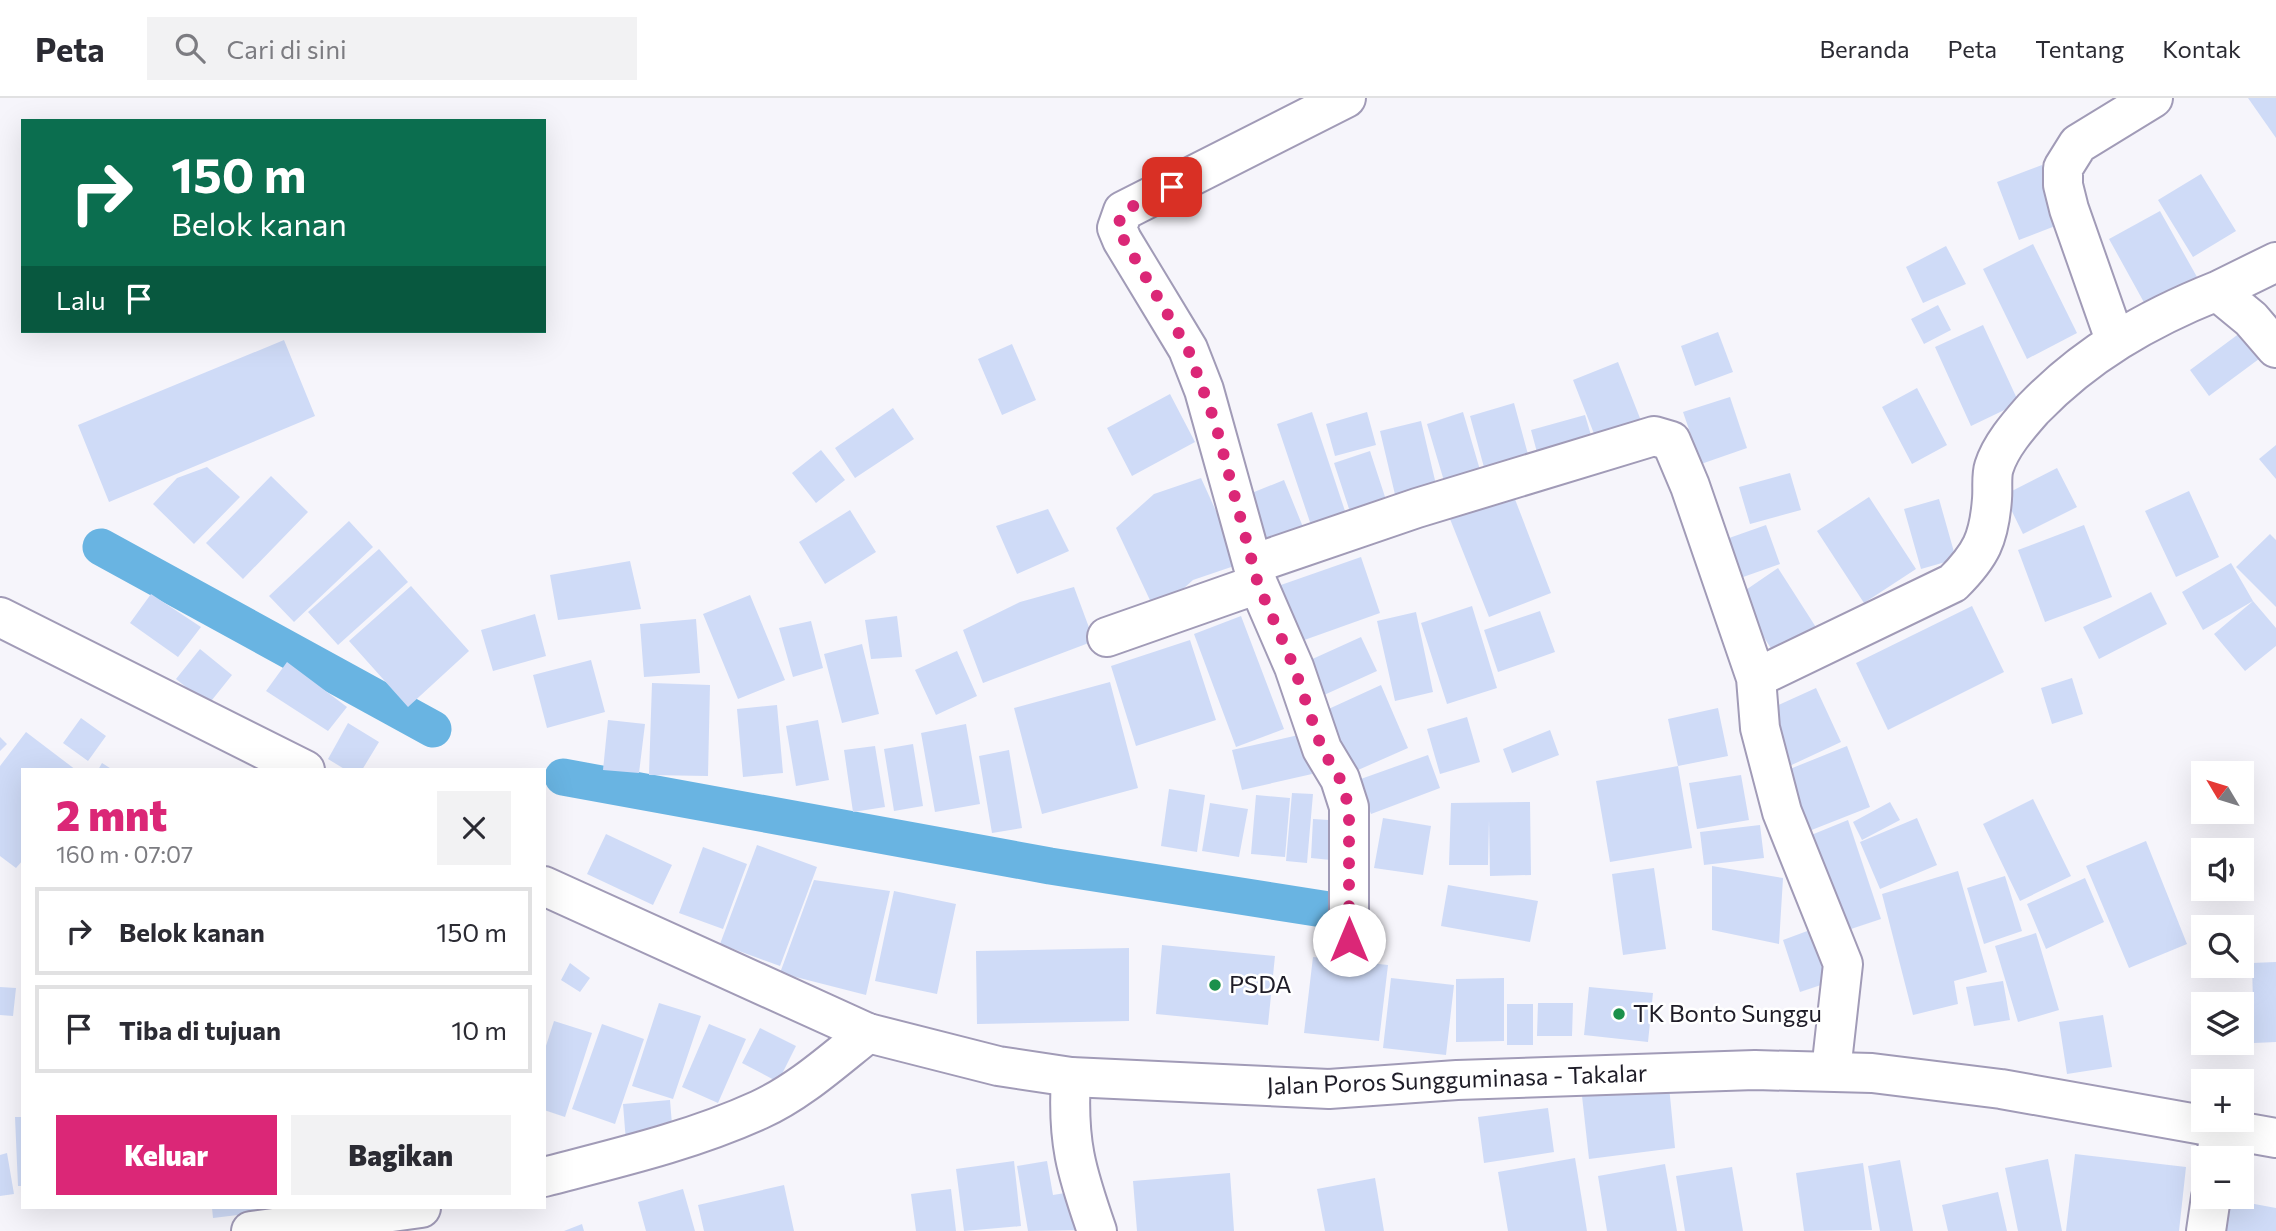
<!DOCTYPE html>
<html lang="id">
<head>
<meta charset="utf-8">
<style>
  body { margin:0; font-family:Commissioner,sans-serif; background:#f2f2f3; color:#2b2b33; height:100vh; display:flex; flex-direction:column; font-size:26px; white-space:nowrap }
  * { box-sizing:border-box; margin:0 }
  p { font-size:23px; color:#7c7c81 }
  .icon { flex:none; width:38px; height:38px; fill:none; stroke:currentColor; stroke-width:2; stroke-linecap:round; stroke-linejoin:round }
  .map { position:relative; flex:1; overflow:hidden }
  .side { position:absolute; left:21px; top:670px; width:525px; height:441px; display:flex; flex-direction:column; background:#fff; border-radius:0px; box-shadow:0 7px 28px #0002 }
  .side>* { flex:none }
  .top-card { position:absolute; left:21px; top:21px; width:525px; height:214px; border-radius:0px; box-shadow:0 7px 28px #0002; background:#0b6e4f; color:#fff; overflow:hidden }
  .needle { width:46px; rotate:308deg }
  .tools { position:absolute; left:2191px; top:663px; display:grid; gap:14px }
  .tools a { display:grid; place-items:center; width:63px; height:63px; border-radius:0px; background:#fff; box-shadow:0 7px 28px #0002; font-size:35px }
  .pin { position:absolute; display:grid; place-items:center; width:60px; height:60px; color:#fff; margin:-30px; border-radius:14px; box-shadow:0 4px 10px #0006 }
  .me { position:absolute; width:77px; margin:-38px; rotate:0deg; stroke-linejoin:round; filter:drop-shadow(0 0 5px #0008) }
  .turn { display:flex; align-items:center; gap:24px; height:147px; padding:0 35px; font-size:32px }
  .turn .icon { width:91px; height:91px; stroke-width:2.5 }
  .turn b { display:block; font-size:49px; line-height:60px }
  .then { display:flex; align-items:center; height:66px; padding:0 35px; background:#0003; gap:14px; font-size:26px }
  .round { display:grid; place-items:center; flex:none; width:74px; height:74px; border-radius:0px; background:#f2f2f3 }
  .head { display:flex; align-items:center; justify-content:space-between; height:119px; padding:0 35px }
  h1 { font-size:42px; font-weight:800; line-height:52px; color:#db2777 }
  .cta { display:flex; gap:14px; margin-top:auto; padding:14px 35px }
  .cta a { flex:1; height:80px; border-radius:0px; background:#db2777; color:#fff; font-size:28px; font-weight:800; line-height:80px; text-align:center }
  .cta a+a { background:#f2f2f3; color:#2b2b33 }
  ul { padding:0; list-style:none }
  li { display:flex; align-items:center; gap:21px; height:88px; margin:0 14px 10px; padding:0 21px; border:4px solid #e1e1e2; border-radius:0px }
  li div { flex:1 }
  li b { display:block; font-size:26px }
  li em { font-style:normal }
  header { display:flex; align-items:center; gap:42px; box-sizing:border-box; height:98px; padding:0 35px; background:#fff; border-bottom:2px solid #e1e1e2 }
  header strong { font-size:33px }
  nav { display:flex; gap:38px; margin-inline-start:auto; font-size:24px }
  .search { width:490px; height:63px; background:#f2f2f3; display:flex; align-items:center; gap:18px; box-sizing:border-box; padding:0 24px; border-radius:0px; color:#7c7c81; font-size:26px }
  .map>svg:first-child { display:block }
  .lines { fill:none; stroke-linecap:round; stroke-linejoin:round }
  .canal { stroke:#69b4e2; stroke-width:37 }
  .building { fill:#cfdbf7; fill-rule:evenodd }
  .minor-casing { stroke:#a19bb7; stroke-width:42 }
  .highway-casing { stroke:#a19bb7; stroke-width:42 }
  .minor { stroke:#fff; stroke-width:38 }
  .highway { stroke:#fff; stroke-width:38 }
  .route { stroke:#db2777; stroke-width:12; stroke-dasharray:0 21.6 }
  .poi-dot { fill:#1b904b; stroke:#fff; stroke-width:2.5 }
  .labels { text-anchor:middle; stroke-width:5; stroke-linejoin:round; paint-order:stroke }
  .poi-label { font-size:24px; fill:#1f1d28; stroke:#fff; text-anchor:start }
  .street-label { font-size:24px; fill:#1f1d28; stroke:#fff }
</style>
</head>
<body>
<header>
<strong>Peta</strong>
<div class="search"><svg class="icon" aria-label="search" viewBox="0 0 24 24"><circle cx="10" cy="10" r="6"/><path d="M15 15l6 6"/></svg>Cari di sini</div>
<nav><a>Beranda</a><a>Peta</a><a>Tentang</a><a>Kontak</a></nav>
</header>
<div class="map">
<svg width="2276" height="1133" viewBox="0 0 2276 1133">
  <rect width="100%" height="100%" fill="#f6f5fb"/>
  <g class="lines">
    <path class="canal" d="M 101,449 L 433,631
      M 563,679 L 1050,768 L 1329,812"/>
  </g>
  <path class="building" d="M 2248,0 L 2276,0 L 2276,40 Z
    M 2042,67 L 2063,125 L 2019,142 L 1997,84 Z
    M 2201,76 L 2236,133 L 2193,159 L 2158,102 Z
    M 2160,113 L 2197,179 L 2146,208 L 2109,141 Z
    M 2033,146 L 2077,235 L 2027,261 L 1983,171 Z
    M 1946,148 L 1966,186 L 1923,205 L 1906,169 Z
    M 1938,207 L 1951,232 L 1924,246 L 1911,221 Z
    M 1983,227 L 2019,305 L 1971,328 L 1935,249 Z
    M 2244,232 L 2263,258 L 2209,298 L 2190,272 Z
    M 1718,234 L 1733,274 L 1695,288 L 1681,248 Z
    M 284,242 L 315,318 L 109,404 L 78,327 Z
    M 1012,246 L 1036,302 L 1002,317 L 978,261 Z
    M 1618,264 L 1645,333 L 1600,351 L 1573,282 Z
    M 1917,290 L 1947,347 L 1912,366 L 1882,309 Z
    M 1170,296 L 1195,344 L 1132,378 L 1107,330 Z
    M 1730,299 L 1747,350 L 1701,366 L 1683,314 Z
    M 1514,305 L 1529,360 L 1485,373 L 1470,318 Z
    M 893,310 L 914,341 L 855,380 L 835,350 Z
    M 1312,314 L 1350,428 L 1315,439 L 1277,326 Z
    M 1367,314 L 1376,347 L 1335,358 L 1326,326 Z
    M 1463,314 L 1480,372 L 1444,383 L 1427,326 Z
    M 1585,317 L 1596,354 L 1541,369 L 1531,332 Z
    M 1421,323 L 1438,395 L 1397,405 L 1380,333 Z
    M 2276,347 L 2276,381 L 2259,361 Z
    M 821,352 L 845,382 L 816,405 L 792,375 Z
    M 1370,353 L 1388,408 L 1352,420 L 1334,365 Z
    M 207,369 L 240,399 L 194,446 L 153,406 L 177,380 Z
    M 2057,370 L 2077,409 L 2023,436 L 2004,397 Z
    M 1790,375 L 1801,412 L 1750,426 L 1739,389 Z
    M 271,378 L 308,414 L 243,481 L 206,445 Z
    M 1201,380 L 1240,466 L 1193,482 L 1156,515 L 1116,430 L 1154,396 Z
    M 1284,382 L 1307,439 L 1260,458 L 1237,401 Z
    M 2189,393 L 2219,459 L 2176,479 L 2145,413 Z
    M 1513,396 L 1551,495 L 1489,519 L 1450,421 Z
    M 1869,399 L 1916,471 L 1864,505 L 1817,433 Z
    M 1939,401 L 1956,461 L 1921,471 L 1904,411 Z
    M 1048,411 L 1069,453 L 1017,476 L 996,428 Z
    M 850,412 L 876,454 L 825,486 L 799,444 Z
    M 349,423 L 373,449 L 294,524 L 269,498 Z
    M 1766,427 L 1780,466 L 1729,484 L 1715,445 Z
    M 2084,427 L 2112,499 L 2045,524 L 2018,452 Z
    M 2270,436 L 2276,442 L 2276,509 L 2236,469 Z
    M 379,451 L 408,484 L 338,547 L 308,514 Z
    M 1361,459 L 1380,515 L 1296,545 L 1278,488 Z
    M 630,463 L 641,511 L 558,522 L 550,477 Z
    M 2231,465 L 2253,503 L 2203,532 L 2182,494 Z
    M 1778,470 L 1819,534 L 1778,561 L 1737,498 Z
    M 411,488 L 469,553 L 408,609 L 349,543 Z
    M 1074,489 L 1094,543 L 983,585 L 963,532 L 1020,504 Z
    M 2151,494 L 2167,526 L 2099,561 L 2083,529 Z
    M 151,496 L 201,529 L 178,559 L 130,525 Z
    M 750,497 L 785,582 L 738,601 L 703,516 Z
    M 2253,503 L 2276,530 L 2276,548 L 2245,573 L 2214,536 Z
    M 1472,508 L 1497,590 L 1447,606 L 1421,525 Z
    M 1972,508 L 2004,574 L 1888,632 L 1856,565 Z
    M 1540,513 L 1555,554 L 1498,574 L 1484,532 Z
    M 1416,514 L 1433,594 L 1395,603 L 1377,523 Z
    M 535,516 L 546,558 L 493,573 L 481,532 Z
    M 897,518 L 902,559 L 871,561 L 865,522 Z
    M 1241,518 L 1284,631 L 1236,649 L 1194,536 Z
    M 696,521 L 700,575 L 644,579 L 640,526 Z
    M 811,523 L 823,570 L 793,579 L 779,530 Z
    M 1361,539 L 1377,573 L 1313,602 L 1297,568 Z
    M 1190,542 L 1216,622 L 1136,648 L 1111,568 Z
    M 862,546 L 879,616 L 842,625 L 824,556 Z
    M 200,551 L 232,577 L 208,607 L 176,581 Z
    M 957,553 L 977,598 L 936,617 L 915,572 Z
    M 591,562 L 605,614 L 547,630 L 533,577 Z
    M 287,564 L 347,609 L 328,633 L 266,593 Z
    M 2072,580 L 2083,616 L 2052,626 L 2041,590 Z
    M 1110,584 L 1138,690 L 1042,716 L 1014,610 Z
    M 652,585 L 710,587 L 708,678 L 649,677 Z
    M 1381,587 L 1408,650 L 1349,676 L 1322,614 Z
    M 1816,590 L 1841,644 L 1783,671 L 1763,614 Z
    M 777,607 L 783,675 L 743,679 L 737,611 Z
    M 1718,610 L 1728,658 L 1678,668 L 1668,621 Z
    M 1467,619 L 1480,664 L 1440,676 L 1427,631 Z
    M 81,620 L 106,638 L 88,663 L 63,645 Z
    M 608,622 L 645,626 L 639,675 L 603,672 Z
    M 818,622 L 829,682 L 796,688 L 786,628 Z
    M 348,625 L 379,644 L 362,672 L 346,672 L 328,661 Z
    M 966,626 L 980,706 L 935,714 L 921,635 Z
    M 1550,632 L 1559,657 L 1512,675 L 1503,651 Z
    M 26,634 L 76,672 L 23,672 L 23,762 L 16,770 L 0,758 L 0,668 Z
    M 1303,636 L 1312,676 L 1242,692 L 1232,652 Z
    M 0,639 L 7,646 L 0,653 Z
    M 913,646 L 923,708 L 894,713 L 884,651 Z
    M 875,648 L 885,709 L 853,714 L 844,652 Z
    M 1847,648 L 1870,709 L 1804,735 L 1780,675 Z
    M 1009,652 L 1022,730 L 992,735 L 979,658 Z
    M 1428,657 L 1440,690 L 1371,716 L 1358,682 Z
    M 102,665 L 113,672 L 98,672 Z
    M 1678,668 L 1692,750 L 1610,764 L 1596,683 Z
    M 1741,677 L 1749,722 L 1697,731 L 1689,685 Z
    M 1169,691 L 1205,697 L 1197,754 L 1161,748 Z
    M 1292,695 L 1313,696 L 1307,765 L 1286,763 Z
    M 1256,697 L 1290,700 L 1285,759 L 1251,756 Z
    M 2033,701 L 2071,778 L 2020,803 L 1983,726 Z
    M 1530,704 L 1531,777 L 1490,778 L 1489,722 L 1488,767 L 1449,767 L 1451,705 Z
    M 1890,704 L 1900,722 L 1862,742 L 1853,724 Z
    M 1210,705 L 1248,711 L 1239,759 L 1202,753 Z
    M 1383,720 L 1431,728 L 1423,777 L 1374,770 Z
    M 1917,720 L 1937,767 L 1880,791 L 1860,744 Z
    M 1313,721 L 1344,723 L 1341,763 L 1311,760 Z
    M 1848,722 L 1881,821 L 1836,836 L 1799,742 Z
    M 1760,727 L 1764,760 L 1704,767 L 1700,734 Z
    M 606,736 L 672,767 L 653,807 L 587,776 Z
    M 2146,743 L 2187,846 L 2129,870 L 2086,768 Z
    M 757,747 L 817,769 L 780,868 L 720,846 Z
    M 703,749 L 747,766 L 723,831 L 679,815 Z
    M 1712,768 L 1783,780 L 1779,846 L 1712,832 Z
    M 1654,770 L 1666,851 L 1623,857 L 1612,776 Z
    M 1958,773 L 1987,874 L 1954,883 L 1958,906 L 1913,917 L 1882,796 Z
    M 2005,778 L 2022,833 L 1984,846 L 1967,790 Z
    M 2085,780 L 2104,824 L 2046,851 L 2027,806 Z
    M 814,782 L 890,793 L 866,897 L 780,875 Z
    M 1448,787 L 1538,803 L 1530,844 L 1441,828 Z
    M 894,793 L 956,806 L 937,896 L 875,883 Z
    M 1810,832 L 1827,885 L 1800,894 L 1783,842 Z
    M 2036,835 L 2059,912 L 2018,924 L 1995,848 Z
    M 1162,847 L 1275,858 L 1268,927 L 1156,916 Z
    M 1129,850 L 1129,923 L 977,926 L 976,853 Z
    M 1313,859 L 1388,867 L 1379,943 L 1304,935 Z
    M 2276,864 L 2276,944 L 2254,945 L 2252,865 Z
    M 570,865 L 590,880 L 580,894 L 561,882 Z
    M 1391,880 L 1454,887 L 1446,957 L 1383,950 Z
    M 1504,880 L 1504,943 L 1456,944 L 1456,881 Z
    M 2003,883 L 2010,922 L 1974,928 L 1966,889 Z
    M 0,889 L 16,890 L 13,918 L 0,917 Z
    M 1589,889 L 1653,895 L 1648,944 L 1584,937 Z
    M 2244,899 L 2248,949 L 2201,953 L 2197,903 ZM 2203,906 L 2242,906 L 2242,945 L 2203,945 Z
    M 659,905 L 701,918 L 673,1001 L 632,988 Z
    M 1538,905 L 1573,905 L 1572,938 L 1537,938 Z
    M 1507,906 L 1533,906 L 1533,947 L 1507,947 Z
    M 2103,917 L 2112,969 L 2067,976 L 2059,924 Z
    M 554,923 L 592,935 L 565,1019 L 544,1012 L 544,954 Z
    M 602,926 L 644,941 L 615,1026 L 572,1011 Z
    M 709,926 L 746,941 L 718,1005 L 682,989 Z
    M 760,930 L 796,948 L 778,984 L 742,965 Z
    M 1669,988 L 1675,1050 L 1589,1061 L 1582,998 Z
    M 670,1002 L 673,1039 L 626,1044 L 623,1006 Z
    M 1548,1010 L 1554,1054 L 1484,1065 L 1478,1019 Z
    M 15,1019 L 23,1019 L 23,1088 L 18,1088 Z
    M 7,1055 L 14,1096 L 0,1098 L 0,1057 Z
    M 2075,1056 L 2186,1069 L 2179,1133 L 2066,1133 Z
    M 1575,1060 L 1587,1133 L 1508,1133 L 1498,1074 Z
    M 2048,1061 L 2062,1133 L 2018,1133 L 2005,1070 Z
    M 1900,1062 L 1913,1133 L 1880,1133 L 1868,1068 Z
    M 1014,1063 L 1021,1128 L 964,1133 L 956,1071 Z
    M 1047,1063 L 1053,1097 L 1071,1094 L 1078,1132 L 1028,1133 L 1017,1068 Z
    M 1863,1065 L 1872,1132 L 1804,1133 L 1796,1075 Z
    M 1665,1066 L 1677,1133 L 1607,1133 L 1598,1078 Z
    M 1732,1069 L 1743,1133 L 1685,1133 L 1676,1078 Z
    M 1230,1075 L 1234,1133 L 1137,1133 L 1133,1083 Z
    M 1375,1080 L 1384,1133 L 1325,1133 L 1317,1091 Z
    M 784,1087 L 794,1133 L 704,1133 L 698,1107 Z
    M 683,1091 L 695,1133 L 646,1133 L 638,1104 Z
    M 951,1091 L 956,1133 L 916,1133 L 911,1096 Z
    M 1998,1094 L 2007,1133 L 1948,1133 L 1942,1107 Z
    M 2222,1100 L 2276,1110 L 2276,1133 L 2215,1133 Z
    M 212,1110 L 293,1110 L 213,1120 Z
    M 582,1126 L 584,1133 L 564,1133 Z"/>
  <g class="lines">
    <defs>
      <path id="minor" d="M 2217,193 L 2276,164
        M 2115,242 L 2069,111 L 2063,87 L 2063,70 L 2078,46 L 2153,0
        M 1253,466 L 1417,410 L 1654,338 L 1671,343 L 1690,388 L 1756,580 L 1760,630 L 1782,714 L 1843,866 L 1831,973
        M 1258,486 L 1294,569 L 1322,651 L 1340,681 L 1349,709 L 1349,842
        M 1107,539 L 1258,486 L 1204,292 L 1188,251 L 1122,142 L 1117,130 L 1123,113 L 1346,0
        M 1756,580 L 1953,485 C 1981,457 1989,441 1992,401 C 1993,391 1991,378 1994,369 C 2001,347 2019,327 2033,311 C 2086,256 2147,221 2217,193 L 2251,221 L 2276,250
        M 1071,979 C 1067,1043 1076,1073 1097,1133
        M 2216,1060 L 2220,1032
        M 544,1079 C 617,1060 691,1043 759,1012 C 799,994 834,962 868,935
        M 251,1133 L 421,1110
        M 2206,1133 L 2211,1099"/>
      <path id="highway" d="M 0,519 L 305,672
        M 544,788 L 868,935 L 998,968 L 1071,979 L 1329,991 L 1457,982 L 1755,972 L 1872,975 L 2001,991 L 2276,1040"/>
    </defs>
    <use href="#minor" class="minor-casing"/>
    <use href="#highway" class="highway-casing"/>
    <use href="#minor" class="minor"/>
    <use href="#highway" class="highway"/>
  </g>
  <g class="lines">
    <path class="route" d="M 1172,89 L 1123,113 L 1117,130 L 1188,251 L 1215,324 L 1258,486 L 1294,569 L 1322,651 L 1340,681 L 1349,709 L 1349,842"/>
  </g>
  <g class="poi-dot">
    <circle cx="1215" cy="887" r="7"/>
    <circle cx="1619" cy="916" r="7"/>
  </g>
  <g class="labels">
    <g class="poi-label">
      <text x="1229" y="895">PSDA</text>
      <text x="1633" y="924">TK Bonto Sunggu</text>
    </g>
    <g class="street-label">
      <text transform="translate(1457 982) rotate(-2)" y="8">Jalan Poros Sungguminasa - Takalar</text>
    </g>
  </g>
</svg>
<div class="tools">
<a><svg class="needle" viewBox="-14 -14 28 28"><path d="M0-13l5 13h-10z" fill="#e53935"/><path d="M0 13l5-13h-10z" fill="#7c7c81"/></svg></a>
<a><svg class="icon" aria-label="sound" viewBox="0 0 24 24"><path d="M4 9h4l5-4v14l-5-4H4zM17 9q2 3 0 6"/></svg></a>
<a><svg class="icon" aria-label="search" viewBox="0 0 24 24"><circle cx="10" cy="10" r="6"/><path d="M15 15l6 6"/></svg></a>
<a><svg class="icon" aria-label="layers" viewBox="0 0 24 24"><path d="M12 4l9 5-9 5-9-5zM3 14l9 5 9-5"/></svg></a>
<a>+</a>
<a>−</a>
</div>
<div class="pin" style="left:1172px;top:89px;background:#d93025"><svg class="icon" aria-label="arrive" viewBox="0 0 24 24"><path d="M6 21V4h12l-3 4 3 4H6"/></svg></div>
<svg class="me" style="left:1349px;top:842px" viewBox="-20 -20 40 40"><circle r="19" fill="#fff"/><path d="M0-13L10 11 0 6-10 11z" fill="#db2777"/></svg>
<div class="top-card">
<div class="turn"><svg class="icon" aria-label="right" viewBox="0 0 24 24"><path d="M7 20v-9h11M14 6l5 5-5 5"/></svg><div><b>150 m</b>Belok kanan</div></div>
<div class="then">Lalu<svg class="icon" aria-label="arrive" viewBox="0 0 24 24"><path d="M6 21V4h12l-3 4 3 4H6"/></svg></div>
</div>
<section class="side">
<div class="head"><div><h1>2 mnt</h1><p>160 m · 07:07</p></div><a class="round"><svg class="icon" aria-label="close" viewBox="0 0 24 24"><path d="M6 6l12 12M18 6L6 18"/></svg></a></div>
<ul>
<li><svg class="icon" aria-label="right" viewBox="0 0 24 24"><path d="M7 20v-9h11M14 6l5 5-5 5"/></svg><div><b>Belok kanan</b></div><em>150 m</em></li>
<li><svg class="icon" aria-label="arrive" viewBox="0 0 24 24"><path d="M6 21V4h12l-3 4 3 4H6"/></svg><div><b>Tiba di tujuan</b></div><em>10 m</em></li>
</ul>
<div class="cta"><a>Keluar</a><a>Bagikan</a></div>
</section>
</div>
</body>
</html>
